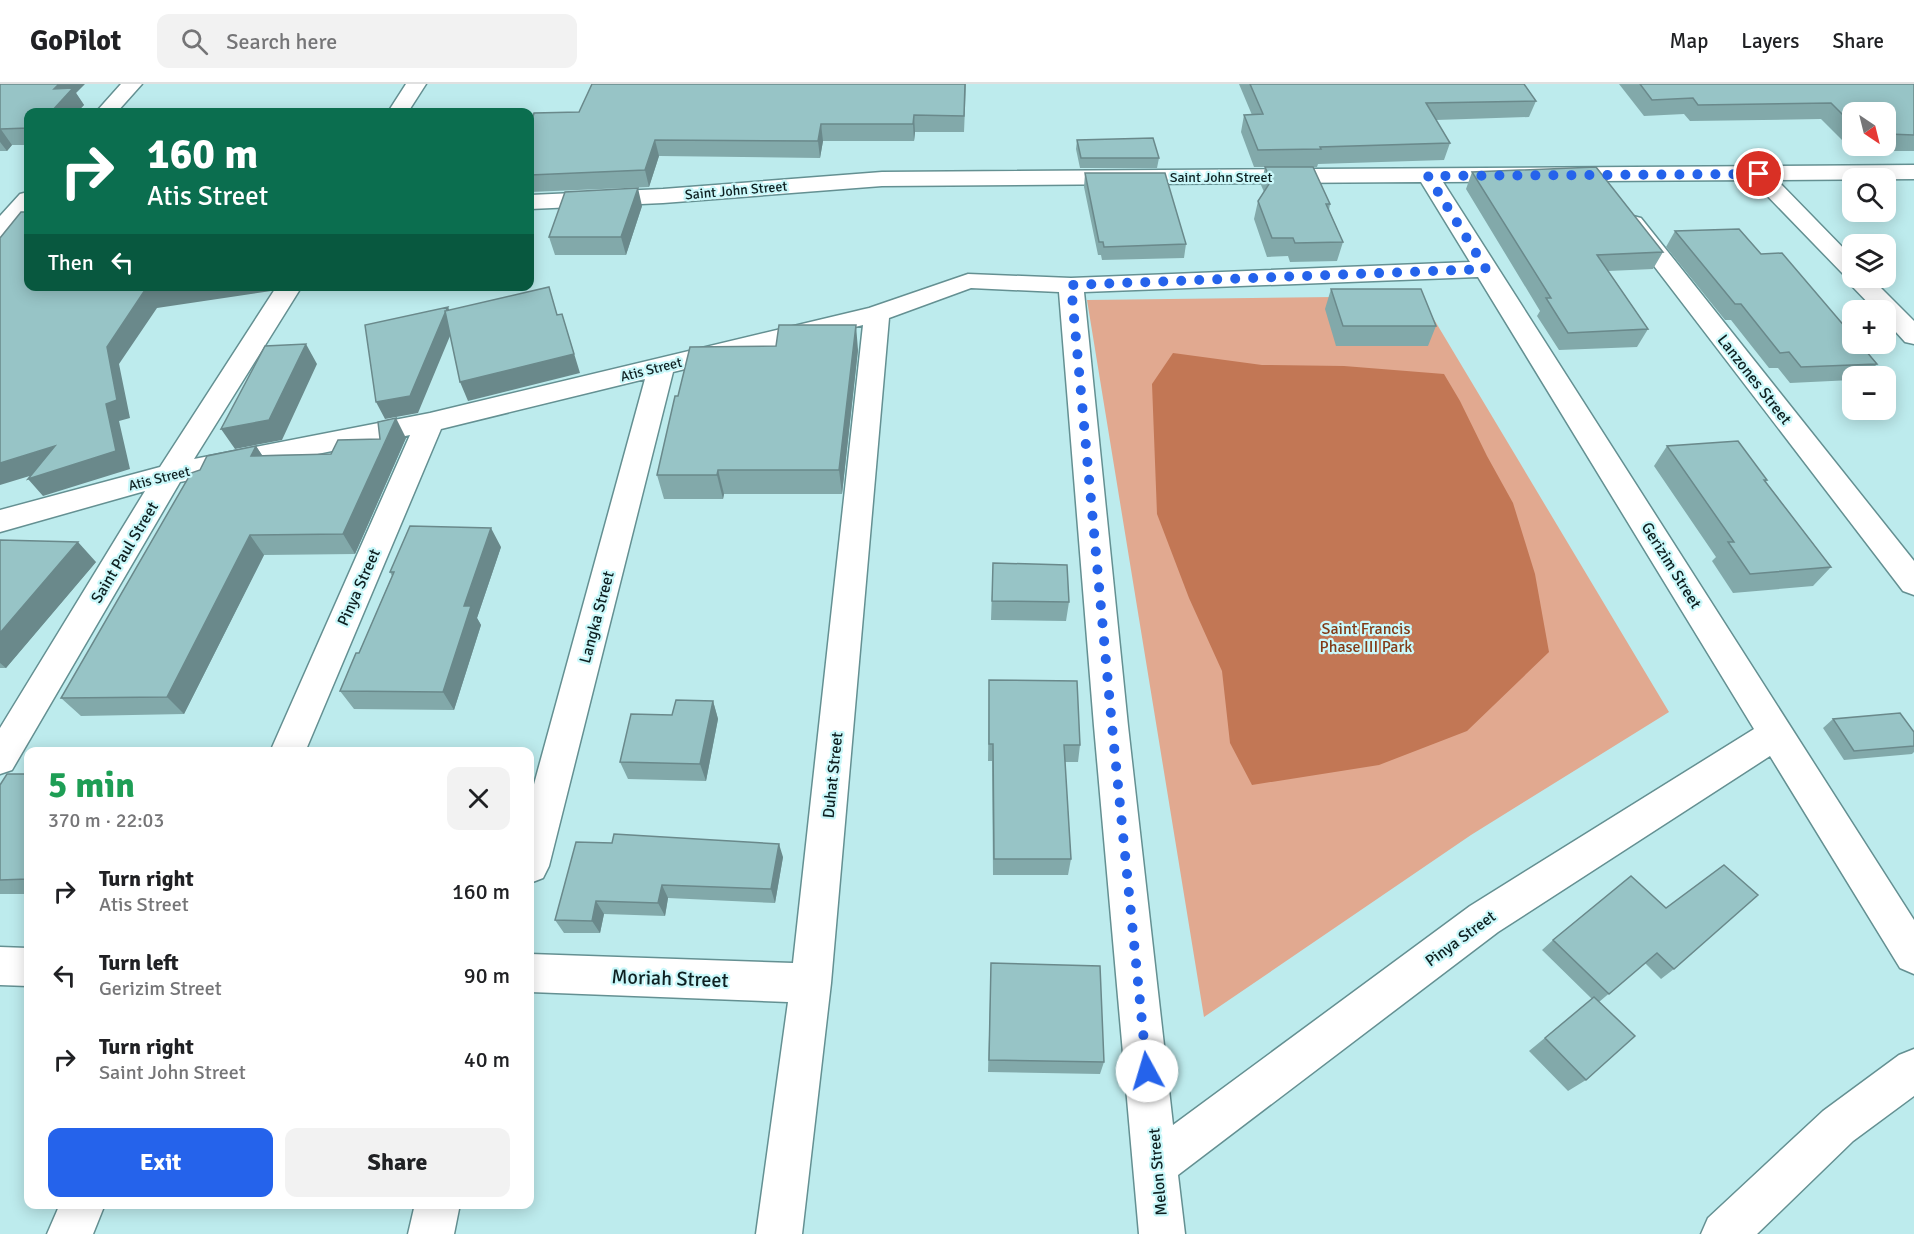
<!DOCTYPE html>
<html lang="en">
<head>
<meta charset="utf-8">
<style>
  body { margin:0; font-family:Signika,sans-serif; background:#f2f2f2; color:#202124; height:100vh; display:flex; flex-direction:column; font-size:22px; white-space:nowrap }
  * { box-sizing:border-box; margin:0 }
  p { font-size:20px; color:#757577 }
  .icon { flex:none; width:33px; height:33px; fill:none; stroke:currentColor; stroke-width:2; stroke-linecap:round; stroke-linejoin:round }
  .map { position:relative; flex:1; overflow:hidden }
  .sheet { position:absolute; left:24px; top:663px; width:510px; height:462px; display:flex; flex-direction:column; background:#fff; border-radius:12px; box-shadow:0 3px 15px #0003 }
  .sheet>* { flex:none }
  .top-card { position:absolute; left:24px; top:24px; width:510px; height:183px; border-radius:12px; box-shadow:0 3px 15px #0003; background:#0b6e4f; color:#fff; overflow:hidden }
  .needle { width:39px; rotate:145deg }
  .buttons { position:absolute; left:1842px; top:18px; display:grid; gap:12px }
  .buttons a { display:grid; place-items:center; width:54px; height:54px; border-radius:12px; background:#fff; box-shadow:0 3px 15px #0003; font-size:30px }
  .pin { position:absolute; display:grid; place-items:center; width:51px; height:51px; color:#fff; margin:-26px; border:3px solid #fff; border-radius:50%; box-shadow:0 2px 6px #0007 }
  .me { position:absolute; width:66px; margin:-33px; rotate:354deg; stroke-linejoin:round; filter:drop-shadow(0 0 4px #0008) }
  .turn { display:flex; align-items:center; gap:21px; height:126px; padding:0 24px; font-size:27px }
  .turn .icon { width:78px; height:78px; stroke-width:2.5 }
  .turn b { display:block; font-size:42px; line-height:51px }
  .then { display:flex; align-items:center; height:57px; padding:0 24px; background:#0003; gap:12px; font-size:22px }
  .round { display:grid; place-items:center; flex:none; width:63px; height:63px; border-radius:12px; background:#f2f2f2 }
  .headline { display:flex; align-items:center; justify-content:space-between; height:102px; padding:0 24px }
  h1 { font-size:36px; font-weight:700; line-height:45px; color:#1e9e55 }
  .primary-button { display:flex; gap:12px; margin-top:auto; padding:12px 24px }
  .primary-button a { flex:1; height:69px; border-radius:12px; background:#2563eb; color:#fff; font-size:24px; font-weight:700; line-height:69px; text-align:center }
  .primary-button a+a { background:#f2f2f2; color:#202124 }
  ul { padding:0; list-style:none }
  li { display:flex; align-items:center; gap:18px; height:84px; padding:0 24px }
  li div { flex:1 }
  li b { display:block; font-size:22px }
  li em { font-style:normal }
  header { display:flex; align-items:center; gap:36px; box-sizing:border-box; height:84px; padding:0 30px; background:#fff; border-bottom:2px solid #e0e0e0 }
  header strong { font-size:28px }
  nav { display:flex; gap:33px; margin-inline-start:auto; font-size:21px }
  .search { width:420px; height:54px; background:#f2f2f2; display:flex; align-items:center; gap:15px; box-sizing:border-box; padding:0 21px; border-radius:12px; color:#757577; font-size:22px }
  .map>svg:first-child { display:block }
  .green { fill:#e1a990 }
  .water { fill:#c27755 }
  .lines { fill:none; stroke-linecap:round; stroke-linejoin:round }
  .minor-casing { stroke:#649092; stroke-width:3 }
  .minor { fill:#fff; fill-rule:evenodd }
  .wall { fill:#82a9aa; fill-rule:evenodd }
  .shaded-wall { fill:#6a898b }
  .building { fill:#97c4c6; stroke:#6a898b; stroke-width:1.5 }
  .route { stroke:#2563eb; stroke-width:10; stroke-dasharray:0 18 }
  .labels { text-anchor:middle; stroke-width:4.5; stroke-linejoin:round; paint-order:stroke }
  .far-street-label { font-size:14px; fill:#0e2021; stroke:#caf8fa }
  .street-label { font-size:16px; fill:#0e2021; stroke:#caf8fa }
  .park-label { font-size:16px; fill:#813a16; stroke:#caf8fa }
  .near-street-label { font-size:20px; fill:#0e2021; stroke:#caf8fa }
</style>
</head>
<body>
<header>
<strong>GoPilot</strong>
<div class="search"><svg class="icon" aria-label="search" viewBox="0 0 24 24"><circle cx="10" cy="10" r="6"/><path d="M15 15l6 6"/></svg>Search here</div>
<nav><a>Map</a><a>Layers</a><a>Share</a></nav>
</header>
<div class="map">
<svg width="1914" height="1150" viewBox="0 0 1914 1150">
  <rect width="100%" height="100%" fill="#bdebed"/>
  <path class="green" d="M 1420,212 L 1669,628 L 1471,751 L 1204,933 L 1087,216 Z"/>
  <path class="water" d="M 1173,269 L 1262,281 L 1344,282 L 1444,290 L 1460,317 L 1487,372 L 1513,419 L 1535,490 L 1549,568 L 1467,647 L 1379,681 L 1252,701 L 1230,659 L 1222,587 L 1189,514 L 1157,430 L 1152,300 Z"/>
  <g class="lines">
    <defs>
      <path id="minor" d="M 121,0 L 142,0 L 117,28 L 96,28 Z
        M 406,0 L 426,0 L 408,28 L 388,28 Z
        M 1914,81 L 1914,95 L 1777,96 L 1852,173 L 1852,194 L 1871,194 L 1914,237 L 1914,260 L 1905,258 L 1886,237 L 1886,226 L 1875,226 L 1849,199 L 1846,193 L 1752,96 L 1443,98 L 1914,836 L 1914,890 L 1900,884 L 1770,672 L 1498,848 L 1178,1091 L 1185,1150 L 1139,1150 L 1094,642 L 1059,208 L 971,204 L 889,234 L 831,899 L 802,1150 L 756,1150 L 788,918 L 530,908 L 530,870 L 793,879 L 863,241 L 673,288 L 549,782 L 543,794 L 530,799 L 530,715 L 645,295 L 441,345 L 305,668 L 270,668 L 410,351 L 180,398 L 12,686 L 0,690 L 0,644 L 145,407 L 0,448 L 0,426 L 160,383 L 277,202 L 302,202 L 194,375 L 430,329 L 869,224 L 968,190 L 1071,194 L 1470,178 L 1421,98 L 882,102 L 663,119 L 530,125 L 530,111 L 663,105 L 882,88 ZM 1478,193 L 1754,645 L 1470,822 L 1173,1041 L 1128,642 L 1084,208 Z
        M 28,108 L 28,128 L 8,151 L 0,153 L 0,132 L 20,110 Z
        M 1633,132 L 1641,134 L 1914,477 L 1914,511 L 1903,507 L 1625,144 L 1621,139 L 1625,134 Z
        M 0,863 L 28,864 L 28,902 L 0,901 Z
        M 1914,965 L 1914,1012 L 1853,1057 L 1757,1150 L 1701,1150 L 1708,1134 L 1823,1027 L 1899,971 Z
        M 60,1120 L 105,1120 L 93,1150 L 47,1150 Z
        M 415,1120 L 460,1120 L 454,1150 L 408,1150 Z"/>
    </defs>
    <use href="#minor" class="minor-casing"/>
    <use href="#minor" class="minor"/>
  </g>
  <path class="wall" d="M 0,0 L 76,9 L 84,21 L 77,28 L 28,28 L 28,61 L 12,61 L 7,67 L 0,67 Z
    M 966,0 L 964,48 L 915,48 L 914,57 L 823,57 L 820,74 L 659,72 L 649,103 L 530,108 L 530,33 L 579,28 Z
    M 1239,0 L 1524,0 L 1536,17 L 1529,33 L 1436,36 L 1450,59 L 1444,76 L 1318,80 L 1317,83 L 1313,83 L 1330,120 L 1329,126 L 1343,158 L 1337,177 L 1290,178 L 1288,172 L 1267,173 L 1254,135 L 1258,117 L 1264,108 L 1261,101 L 1265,83 L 1254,83 L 1241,48 L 1244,31 L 1252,31 Z
    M 1619,0 L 1914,0 L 1914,67 L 1877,67 L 1872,63 L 1849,63 L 1821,35 L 1690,37 L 1684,30 L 1644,32 ZM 1852,28 L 1886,28 L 1886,62 L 1852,62 Z
    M 1077,56 L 1159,74 L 1157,84 L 1080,84 L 1076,65 Z
    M 1472,88 L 1663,168 L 1653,185 L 1608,187 L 1648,245 L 1637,263 L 1559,266 L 1537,232 L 1540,227 L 1466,105 Z
    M 1085,89 L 1186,160 L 1184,174 L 1102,176 L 1101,171 L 1098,171 L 1084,103 Z
    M 642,122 L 626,171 L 555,171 L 549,153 Z
    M 1675,147 L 1761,170 L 1877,280 L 1866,292 L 1852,292 L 1852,296 L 1790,299 L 1778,284 L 1769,284 L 1731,236 L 1725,236 L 1666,163 Z
    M 1331,205 L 1436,242 L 1428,262 L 1336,262 L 1325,225 Z
    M 858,266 L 842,410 L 724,410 L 723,415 L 664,415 L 657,391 L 678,312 Z
    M 406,354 L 355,470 L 264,471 L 184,630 L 81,632 L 61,614 L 200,386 L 256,362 L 262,371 L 331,370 Z
    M 1667,362 L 1767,396 L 1766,398 L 1831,483 L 1813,502 L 1733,509 L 1712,477 L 1716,473 L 1654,382 Z
    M 0,456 L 96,478 L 6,584 L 0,584 Z
    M 501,463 L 477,534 L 481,541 L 454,626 L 354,625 L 340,607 L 359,569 L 392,492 L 390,488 Z
    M 993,479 L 1069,518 L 1066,537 L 991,536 Z
    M 989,596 L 1080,661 L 1078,678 L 1065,678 L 1071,775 L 1068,791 L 993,791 L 992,677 L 988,677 Z
    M 713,617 L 718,635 L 706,697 L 628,695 L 620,678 L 672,631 Z
    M 1833,635 L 1914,648 L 1914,668 L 1912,670 L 1844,676 L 1823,644 Z
    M 28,690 L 28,810 L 0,810 L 0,701 Z
    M 576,758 L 783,773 L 775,819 L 668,814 L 665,832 L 604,830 L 600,849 L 564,849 L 555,836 Z
    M 1631,792 L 1674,885 L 1661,895 L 1645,879 L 1599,918 L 1586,996 L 1568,1007 L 1529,967 L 1592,915 L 1542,866 L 1553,856 Z
    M 991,879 L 1104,978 L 1100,990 L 988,988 Z"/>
  <path class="shaded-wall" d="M 59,0 L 85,0 L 76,9 L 84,21 L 77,28 L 51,28 L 54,5 Z
    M 914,31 L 915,48 L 914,57 L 913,40 Z
    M 821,40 L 823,57 L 820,74 L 818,57 Z
    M 0,44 L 12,61 L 7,67 L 0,58 Z
    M 655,56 L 659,72 L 649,103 L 645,86 Z
    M 638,104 L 642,122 L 626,171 L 621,153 Z
    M 173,202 L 275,202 L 271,207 L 157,224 L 119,280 L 130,334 L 119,337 L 130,385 L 43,412 L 28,395 L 106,320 L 107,263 L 145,206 Z
    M 448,223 L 455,240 L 418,329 L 385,335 L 376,318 Z
    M 562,230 L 580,289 L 468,317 L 460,298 Z
    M 856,241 L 858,266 L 842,410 L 839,386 Z
    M 306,260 L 317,280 L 282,356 L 235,365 L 221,345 Z
    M 396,334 L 406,354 L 355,470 L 343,450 Z
    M 55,362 L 69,380 L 0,401 L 0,379 Z
    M 256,362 L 269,382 L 251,372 Z
    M 718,386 L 724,410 L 723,415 L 717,391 Z
    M 491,444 L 501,463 L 477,534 L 481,541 L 454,626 L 443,608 L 464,522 Z
    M 250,451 L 264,471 L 184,630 L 167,613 Z
    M 78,458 L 96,478 L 6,584 L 0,579 L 0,549 Z
    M 713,617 L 718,635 L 706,697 L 700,680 Z
    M 779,760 L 783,773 L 775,819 L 771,805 Z
    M 662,801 L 668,814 L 665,832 L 658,819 Z
    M 596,817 L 604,830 L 600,849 L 592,837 Z"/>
  <path class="building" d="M 0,0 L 59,0 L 54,5 L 73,4 L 51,28 L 28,28 L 28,44 L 0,45 Z
    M 592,0 L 965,0 L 964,32 L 914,31 L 913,40 L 821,40 L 818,57 L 655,56 L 645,86 L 530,91 L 530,33 L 533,33 L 534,29 L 579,28 Z
    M 1250,0 L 1524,0 L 1536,17 L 1426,19 L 1450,59 L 1320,63 L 1321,65 L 1258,66 L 1244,31 L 1263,30 Z
    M 1640,0 L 1914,0 L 1914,51 L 1888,50 L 1886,48 L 1886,28 L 1852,28 L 1852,40 L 1831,19 L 1698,21 L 1693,14 L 1652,16 Z
    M 1153,54 L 1159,74 L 1081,74 L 1077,56 Z
    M 1265,83 L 1313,83 L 1330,120 L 1326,120 L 1343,158 L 1295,159 L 1293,154 L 1272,154 L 1258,117 L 1271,97 Z
    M 1596,83 L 1663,168 L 1597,171 L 1648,245 L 1568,249 L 1546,214 L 1551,214 L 1472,88 Z
    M 1085,89 L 1165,89 L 1186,160 L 1104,163 L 1103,158 L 1099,158 Z
    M 638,104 L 621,153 L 549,153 L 565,108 Z
    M 21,128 L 28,128 L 28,202 L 173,202 L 145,206 L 107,263 L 117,316 L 106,320 L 116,367 L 28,395 L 55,362 L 0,379 L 0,154 Z
    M 1739,145 L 1761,170 L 1782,169 L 1852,251 L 1852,260 L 1860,260 L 1877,280 L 1801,283 L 1789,268 L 1780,269 L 1741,220 L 1735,220 L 1675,147 Z
    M 549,203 L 557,231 L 562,230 L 574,270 L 460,298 L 445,227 Z
    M 1331,205 L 1421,205 L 1436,242 L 1343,242 Z
    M 448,223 L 446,227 L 445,227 L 445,229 L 410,312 L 376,318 L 365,241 Z
    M 779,241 L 856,241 L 839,386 L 718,386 L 717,391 L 657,391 L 675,312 L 678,312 L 690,263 L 776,262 Z
    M 306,260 L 269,336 L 221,345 L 265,262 Z
    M 396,334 L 343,450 L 250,451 L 167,613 L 61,614 L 191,389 L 200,386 L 207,372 L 256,362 L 251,372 L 331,370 L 338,356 L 380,355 L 378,338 Z
    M 1738,357 L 1767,396 L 1764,396 L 1831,483 L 1750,490 L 1728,458 L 1734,458 L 1667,362 Z
    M 410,442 L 491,444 L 464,522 L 471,522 L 443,608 L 340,607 L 356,569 L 359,569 L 394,488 L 390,488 Z
    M 0,456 L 78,458 L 0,549 Z
    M 993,479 L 1067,481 L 1069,518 L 992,517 Z
    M 989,596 L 1077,597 L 1080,661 L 1064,661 L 1071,775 L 994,775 L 993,660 L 989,660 Z
    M 676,616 L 713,617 L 700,680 L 620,678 L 631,630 L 672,631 Z
    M 1900,629 L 1914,648 L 1914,662 L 1854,667 L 1833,635 Z
    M 7,690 L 28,690 L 28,795 L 0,796 L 0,701 Z
    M 614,750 L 779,760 L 771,805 L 662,801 L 658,819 L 596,817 L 592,837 L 555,836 L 576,758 L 612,759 Z
    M 1724,781 L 1758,811 L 1674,885 L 1657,869 L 1609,910 L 1553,856 L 1631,792 L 1666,824 Z
    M 991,879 L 1100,882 L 1104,978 L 989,976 Z
    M 1594,913 L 1635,952 L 1586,996 L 1545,954 Z"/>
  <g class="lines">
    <path class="route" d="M 1147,987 L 1112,642 L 1071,201 L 1486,185 L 1428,92 L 1759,90"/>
  </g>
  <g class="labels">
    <g class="far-street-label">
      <text x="1221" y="98">Saint John Street</text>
      <text transform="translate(736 106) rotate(-5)" y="5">Saint John Street</text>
      <text transform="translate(651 285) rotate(-14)" y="5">Atis Street</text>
      <text transform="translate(159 394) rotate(-14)" y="5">Atis Street</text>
    </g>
    <g class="street-label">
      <text transform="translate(1755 295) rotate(52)" y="6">Lanzones Street</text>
      <text transform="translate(124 468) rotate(-59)" y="6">Saint Paul Street</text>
      <text transform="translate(1672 481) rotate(58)" y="6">Gerizim Street</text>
      <text transform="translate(358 503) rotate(-66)" y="6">Pinya Street</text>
      <text transform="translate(596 533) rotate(-75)" y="6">Langka Street</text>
      <text transform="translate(832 691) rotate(-84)" y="6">Duhat Street</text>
      <text transform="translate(1460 854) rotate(-36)" y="6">Pinya Street</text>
      <text transform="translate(1157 1088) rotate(-95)" y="6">Melon Street</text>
    </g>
    <g class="park-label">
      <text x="1366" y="550">Saint Francis<tspan x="1366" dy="18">Phase III Park</tspan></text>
    </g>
    <g class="near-street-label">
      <text transform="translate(670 894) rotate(2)" y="7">Moriah Street</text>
    </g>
  </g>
</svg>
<div class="buttons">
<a><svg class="needle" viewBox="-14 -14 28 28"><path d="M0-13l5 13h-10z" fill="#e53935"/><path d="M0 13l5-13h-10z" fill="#757577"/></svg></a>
<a><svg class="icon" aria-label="search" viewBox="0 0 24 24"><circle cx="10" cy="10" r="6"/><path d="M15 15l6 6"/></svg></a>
<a><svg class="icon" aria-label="layers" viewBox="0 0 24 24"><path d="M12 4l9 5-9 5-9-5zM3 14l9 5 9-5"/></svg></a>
<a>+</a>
<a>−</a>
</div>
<div class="pin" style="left:1759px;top:90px;background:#d93025"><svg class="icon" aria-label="arrive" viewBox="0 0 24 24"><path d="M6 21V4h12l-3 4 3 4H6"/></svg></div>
<svg class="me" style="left:1147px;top:987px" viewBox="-20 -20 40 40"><circle r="19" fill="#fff"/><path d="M0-13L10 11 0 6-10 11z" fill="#2563eb"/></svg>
<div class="top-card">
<div class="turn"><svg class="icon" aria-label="right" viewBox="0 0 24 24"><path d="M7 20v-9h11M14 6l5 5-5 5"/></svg><div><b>160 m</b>Atis Street</div></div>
<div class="then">Then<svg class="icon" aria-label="left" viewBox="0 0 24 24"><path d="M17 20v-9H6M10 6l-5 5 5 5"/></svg></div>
</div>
<section class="sheet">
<div class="headline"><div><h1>5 min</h1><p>370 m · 22:03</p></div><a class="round"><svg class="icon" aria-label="close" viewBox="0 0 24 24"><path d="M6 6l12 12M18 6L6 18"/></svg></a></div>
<ul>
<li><svg class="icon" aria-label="right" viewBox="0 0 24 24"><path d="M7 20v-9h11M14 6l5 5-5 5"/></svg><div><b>Turn right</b><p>Atis Street</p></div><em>160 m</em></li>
<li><svg class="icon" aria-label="left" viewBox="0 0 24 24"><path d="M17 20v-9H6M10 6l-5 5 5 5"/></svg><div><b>Turn left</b><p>Gerizim Street</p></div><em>90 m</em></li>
<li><svg class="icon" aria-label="right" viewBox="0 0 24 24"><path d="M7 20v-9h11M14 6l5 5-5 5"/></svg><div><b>Turn right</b><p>Saint John Street</p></div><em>40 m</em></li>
</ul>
<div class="primary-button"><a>Exit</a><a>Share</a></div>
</section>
</div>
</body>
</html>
